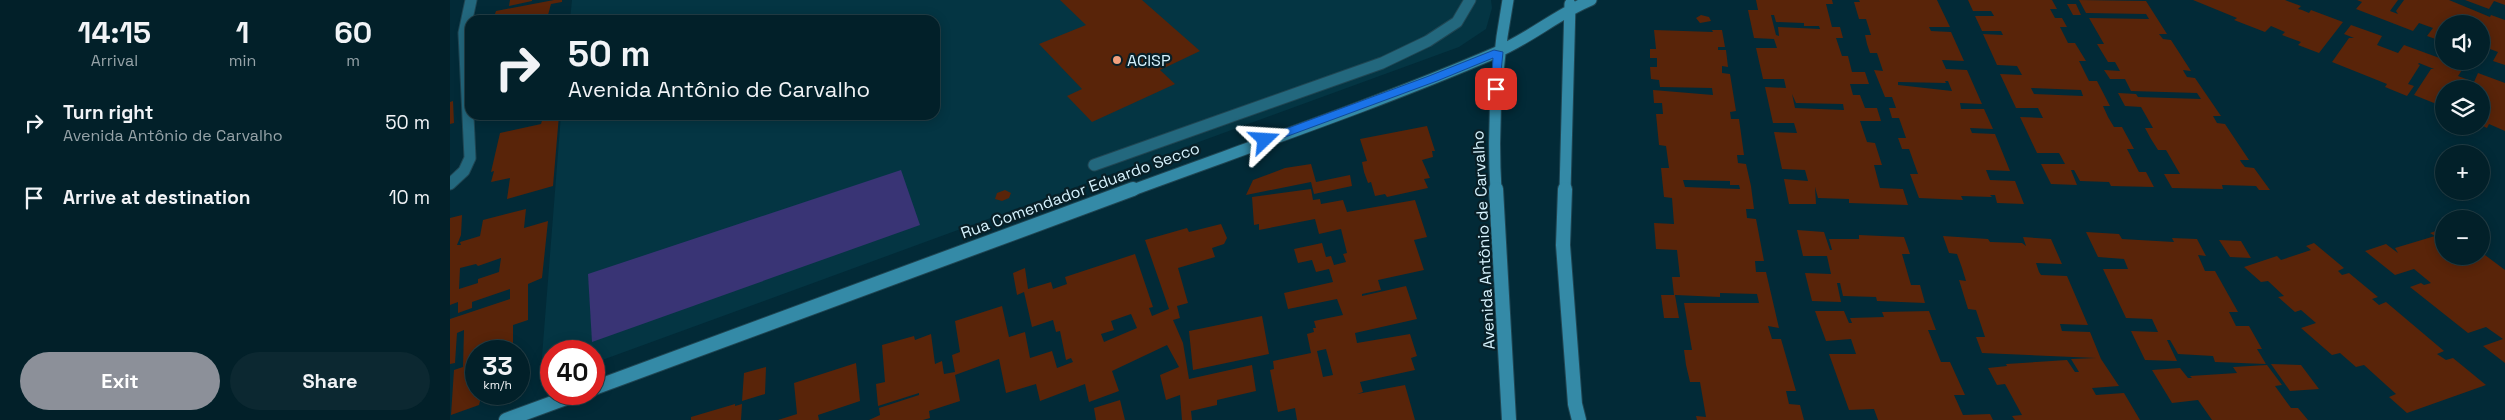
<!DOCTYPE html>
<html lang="en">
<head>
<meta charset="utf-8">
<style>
  body { margin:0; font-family:"Space Grotesk",sans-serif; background:#0c2831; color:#f1f3f6; height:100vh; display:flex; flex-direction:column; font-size:19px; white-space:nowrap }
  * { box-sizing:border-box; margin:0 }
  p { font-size:16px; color:#96a3a8 }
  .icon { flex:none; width:28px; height:28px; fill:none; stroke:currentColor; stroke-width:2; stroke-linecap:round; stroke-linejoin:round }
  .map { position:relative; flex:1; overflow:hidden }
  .side { display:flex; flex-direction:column; background:#022029; width:450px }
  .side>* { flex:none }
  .banner { position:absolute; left:15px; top:15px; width:475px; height:105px; border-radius:15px; box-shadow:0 2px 12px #0003,0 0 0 1px #233e46; background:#022029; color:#f1f3f6; overflow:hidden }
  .controls { position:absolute; left:1985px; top:15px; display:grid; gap:10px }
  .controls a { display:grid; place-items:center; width:55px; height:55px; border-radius:50%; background:#022029; box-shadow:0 2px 12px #0003,0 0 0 1px #233e46; font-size:25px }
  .speed { position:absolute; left:15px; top:340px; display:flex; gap:10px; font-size:25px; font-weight:700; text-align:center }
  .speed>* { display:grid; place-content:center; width:65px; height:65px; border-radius:50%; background:#022029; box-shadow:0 2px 12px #0003,0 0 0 1px #233e46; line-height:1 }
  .speed small { font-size:12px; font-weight:400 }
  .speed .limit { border:8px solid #d22; background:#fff; color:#111 }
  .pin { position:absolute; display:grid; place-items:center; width:42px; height:42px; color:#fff; margin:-21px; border-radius:10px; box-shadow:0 2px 8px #0006 }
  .me { position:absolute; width:55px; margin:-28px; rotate:70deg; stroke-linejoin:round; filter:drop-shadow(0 0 4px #0008) }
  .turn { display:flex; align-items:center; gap:18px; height:105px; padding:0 20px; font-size:22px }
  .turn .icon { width:65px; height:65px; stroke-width:2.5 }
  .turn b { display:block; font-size:35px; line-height:42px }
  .eta { display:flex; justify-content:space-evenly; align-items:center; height:85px; text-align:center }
  .eta b { font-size:30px; font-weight:600; line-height:35px }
  .action { display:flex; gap:10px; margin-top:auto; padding:10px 20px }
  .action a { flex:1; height:58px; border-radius:30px; background:#8c9099; color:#fff; font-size:20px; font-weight:600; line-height:58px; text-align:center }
  .action a+a { background:#0c2831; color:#f1f3f6 }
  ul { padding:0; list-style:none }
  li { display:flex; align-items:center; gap:15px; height:75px; padding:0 20px }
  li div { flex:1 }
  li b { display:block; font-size:19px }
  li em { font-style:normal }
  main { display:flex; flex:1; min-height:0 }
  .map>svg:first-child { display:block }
  .built { fill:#043543 }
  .water { fill:#393475 }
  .building { fill:#592409; fill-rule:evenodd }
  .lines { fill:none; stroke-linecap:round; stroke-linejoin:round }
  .lane-casing { stroke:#204653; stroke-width:13 }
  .street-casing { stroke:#204653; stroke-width:13 }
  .secondary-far1-casing { stroke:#204653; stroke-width:13 }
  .secondary-casing { stroke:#204653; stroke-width:16 }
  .lane { stroke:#23687e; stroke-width:11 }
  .street { stroke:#23687e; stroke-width:11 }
  .secondary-far1 { stroke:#348aa7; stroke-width:11 }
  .secondary { stroke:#348aa7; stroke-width:14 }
  .route { fill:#1a73e8; stroke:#114b97 }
  .poi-dot { fill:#f2a17e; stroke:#081f27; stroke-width:2 }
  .labels { text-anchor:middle; stroke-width:4.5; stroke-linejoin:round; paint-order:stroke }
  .poi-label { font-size:16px; fill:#d7f3fe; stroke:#081f27; text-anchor:start }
  .street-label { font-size:16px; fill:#d7f3fe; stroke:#081f27 }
</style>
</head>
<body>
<main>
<section class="side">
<div class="eta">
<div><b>14:15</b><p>Arrival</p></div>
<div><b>1</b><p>min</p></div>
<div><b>60</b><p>m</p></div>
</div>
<ul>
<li><svg class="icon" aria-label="right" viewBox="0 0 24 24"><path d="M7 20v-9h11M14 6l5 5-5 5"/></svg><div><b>Turn right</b><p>Avenida Antônio de Carvalho</p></div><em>50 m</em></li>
<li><svg class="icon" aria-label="arrive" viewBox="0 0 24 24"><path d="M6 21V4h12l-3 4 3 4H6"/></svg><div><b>Arrive at destination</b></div><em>10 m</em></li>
</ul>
<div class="action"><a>Exit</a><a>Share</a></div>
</section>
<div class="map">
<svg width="2055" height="420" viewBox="0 0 2055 420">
  <rect width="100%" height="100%" fill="#022a37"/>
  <path class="built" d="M 122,0 L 1041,0 L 1042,8 L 1036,29 L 1009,47 L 144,363 L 144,351 L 101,351 L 101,378 L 90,382 L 111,115 L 485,115 L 485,20 L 120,20 Z"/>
  <path class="water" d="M 451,170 L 470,225 L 142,342 L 138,274 Z"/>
  <path class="building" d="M 60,0 L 82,0 L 82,1 L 59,6 Z
    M 104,0 L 112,0 L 112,2 L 101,4 L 98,15 L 73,20 L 43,20 L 46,11 Z
    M 610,0 L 692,0 L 750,51 L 710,70 L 725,84 L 642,122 L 617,96 L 632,89 L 589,44 L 636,25 Z
    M 1306,0 L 1382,0 L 1383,4 L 1376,4 L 1382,27 L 1390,27 L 1393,38 L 1386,38 L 1392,56 L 1398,56 L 1402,72 L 1415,72 L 1419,84 L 1400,84 L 1403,95 L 1410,95 L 1415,108 L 1427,108 L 1431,121 L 1410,121 L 1417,142 L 1425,143 L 1432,165 L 1424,165 L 1430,188 L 1453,189 L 1458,205 L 1399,203 L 1399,199 L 1368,198 L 1365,187 L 1366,204 L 1339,204 L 1334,179 L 1358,181 L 1355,170 L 1332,169 L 1324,132 L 1347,133 L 1344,123 L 1323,123 L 1315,87 L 1336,88 L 1334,79 L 1313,79 L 1306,48 L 1327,48 L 1324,39 L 1304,38 L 1298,10 L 1308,10 ZM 1321,15 L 1324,15 L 1326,22 L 1354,23 L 1354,26 L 1369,26 L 1370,29 L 1328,27 L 1329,36 L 1326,35 ZM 1342,94 L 1346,103 L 1393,104 L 1394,110 L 1345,108 Z
    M 1409,0 L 1487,0 L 1500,27 L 1479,27 L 1481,31 L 1501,32 L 1514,61 L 1492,60 L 1496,69 L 1517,70 L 1532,104 L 1510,103 L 1511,109 L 1534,109 L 1543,129 L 1520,128 L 1522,133 L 1545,134 L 1560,171 L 1536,170 L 1540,180 L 1565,181 L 1574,204 L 1547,203 L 1545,195 L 1540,195 L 1542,197 L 1511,196 L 1513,200 L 1469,198 L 1460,174 L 1468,174 L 1459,149 L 1452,149 L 1448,138 L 1456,138 L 1449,118 L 1442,118 L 1439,108 L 1446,108 L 1442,97 L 1435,97 L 1424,70 L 1433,71 L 1427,53 L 1420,53 L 1417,44 L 1415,35 L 1421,35 L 1416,19 L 1409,19 L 1404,2 L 1410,2 ZM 1495,81 L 1498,81 L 1502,91 L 1448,85 L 1448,82 L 1496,83 Z
    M 1518,0 L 1602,0 L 1607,9 L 1600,9 L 1605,18 L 1612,18 L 1617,27 L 1610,27 L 1618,43 L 1625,43 L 1636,61 L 1629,61 L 1639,81 L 1647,81 L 1660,106 L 1653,106 L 1658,117 L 1664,127 L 1672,127 L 1684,149 L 1677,149 L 1689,172 L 1696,172 L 1704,187 L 1661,186 L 1659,182 L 1630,181 L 1624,170 L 1621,170 L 1627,185 L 1601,184 L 1591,164 L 1615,164 L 1609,153 L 1587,153 L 1570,117 L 1593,118 L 1588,108 L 1566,108 L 1550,74 L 1572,75 L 1567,66 L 1547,65 L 1533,34 L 1553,35 L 1551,31 L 1532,31 L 1525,16 L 1544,16 L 1541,11 L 1523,11 ZM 1581,88 L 1631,90 L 1633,96 L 1584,94 Z
    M 1629,0 L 1696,1 L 1717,34 L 1709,34 L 1713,39 L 1721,40 L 1741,71 L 1733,70 L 1734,72 L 1737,77 L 1745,78 L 1771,116 L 1763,116 L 1767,123 L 1775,124 L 1799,160 L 1790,160 L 1791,162 L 1795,167 L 1804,168 L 1820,190 L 1809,190 L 1806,186 L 1772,185 L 1773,189 L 1722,188 L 1714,174 L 1730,174 L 1716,150 L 1708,150 L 1701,139 L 1695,128 L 1703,128 L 1691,107 L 1675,106 L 1668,93 L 1686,94 L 1688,97 L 1751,99 L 1747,93 L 1681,91 L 1675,79 L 1660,79 L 1654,70 L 1670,71 L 1665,62 L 1658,62 L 1647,44 L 1654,44 L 1639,18 L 1699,19 L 1696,14 L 1636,13 Z
    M 1743,0 L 1835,0 L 1851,6 L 1848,9 L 1852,10 L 1859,13 L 1861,10 L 1893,22 L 1869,53 L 1848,45 L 1851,42 L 1832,35 L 1835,32 L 1821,26 L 1815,32 L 1784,20 L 1787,18 Z
    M 1907,0 L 1948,0 L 1940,11 L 1948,14 L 1946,11 L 1954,0 L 1999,0 L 2040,17 L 2041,15 L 2055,20 L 2055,65 L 2043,61 L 2048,52 L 2040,49 L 2035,58 L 2031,56 L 2031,24 L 1994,24 L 1994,42 L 1977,36 L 1983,28 L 1969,23 L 1963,31 L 1906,9 L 1912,2 Z
    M 2015,0 L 2055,0 L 2055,5 L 2044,1 L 2039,9 Z
    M 1617,4 L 1626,4 L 1631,15 L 1623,15 Z
    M 1251,15 L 1259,17 L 1261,21 L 1250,23 L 1246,18 Z
    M 1901,25 L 1932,36 L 1927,45 L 1948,53 L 1954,45 L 2014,67 L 2008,76 L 2024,82 L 2028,73 L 2055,83 L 2055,131 L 2039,124 L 2037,128 L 2031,125 L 2031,89 L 1994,89 L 1994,107 L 1964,95 L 1981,69 L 1984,69 L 1969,63 L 1968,64 L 1970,65 L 1958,84 L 1964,86 L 1957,96 L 1935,87 L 1937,84 L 1882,62 L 1899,38 L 1904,38 L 1894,34 Z
    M 1204,30 L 1263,32 L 1262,30 L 1272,30 L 1275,47 L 1268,47 L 1268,50 L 1276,50 L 1278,67 L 1272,66 L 1272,73 L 1280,74 L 1286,111 L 1280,112 L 1281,119 L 1289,119 L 1294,155 L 1287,155 L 1288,163 L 1296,164 L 1301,186 L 1304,209 L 1296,209 L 1297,218 L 1306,219 L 1314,261 L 1305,261 L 1306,272 L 1316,272 L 1329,328 L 1318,326 L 1322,339 L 1331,339 L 1346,391 L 1336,391 L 1339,404 L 1350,405 L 1354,420 L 1247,420 L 1246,416 L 1256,417 L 1250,382 L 1240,382 L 1236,365 L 1234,350 L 1242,350 L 1234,303 L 1309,303 L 1307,294 L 1270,293 L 1270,297 L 1225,295 L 1229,318 L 1214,318 L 1211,295 L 1224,295 L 1222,277 L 1230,277 L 1227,250 L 1206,249 L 1204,223 L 1224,224 L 1222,198 L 1214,197 L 1211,168 L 1219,168 L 1216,146 L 1209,145 L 1206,114 L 1213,114 L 1212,103 L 1204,103 L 1203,90 L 1263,95 L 1262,88 L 1210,87 L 1209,80 L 1201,79 L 1200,67 L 1207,67 L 1207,58 L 1200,58 L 1200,49 L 1206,49 ZM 1233,180 L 1280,181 L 1280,185 L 1289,185 L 1290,189 L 1235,187 Z
    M 3,101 L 4,123 L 0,124 L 0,102 Z
    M 109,115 L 103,186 L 57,199 L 60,178 L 41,182 L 44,171 L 41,172 L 50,133 L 91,124 L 93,117 Z
    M 977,126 L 985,151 L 982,151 L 983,157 L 972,160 L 980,178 L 974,179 L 978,188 L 937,197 L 935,194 L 925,196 L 921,182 L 918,183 L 914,172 L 912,162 L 917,161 L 910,139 Z
    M 861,164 L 866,182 L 900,175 L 902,186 L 864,194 L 861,182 L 796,195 L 803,180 L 835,168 Z
    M 861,189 L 863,200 L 870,199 L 871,204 L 893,200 L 897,212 L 965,200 L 977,237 L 964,240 L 974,270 L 928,280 L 931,290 L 912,294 L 912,296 L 956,286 L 967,319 L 905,333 L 907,343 L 960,334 L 967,356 L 961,358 L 965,370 L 910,382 L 913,392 L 907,394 L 955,385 L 965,420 L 847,420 L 845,408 L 828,412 L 820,370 L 824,369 L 823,361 L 861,353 L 857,334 L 864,332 L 863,328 L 866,328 L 864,321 L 893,315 L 887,299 L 838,309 L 834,293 L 883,282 L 879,269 L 866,272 L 862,260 L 848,263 L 844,249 L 872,243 L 876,257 L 881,256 L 884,265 L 896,262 L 893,254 L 897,253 L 891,229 L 869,234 L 865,219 L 809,230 L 809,224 L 804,225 L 802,197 ZM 876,349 L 883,375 L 873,377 L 867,351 Z
    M 555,190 L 561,193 L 559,198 L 552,201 L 545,199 L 547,193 Z
    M 76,209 L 74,228 L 98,221 L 92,278 L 78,284 L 78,320 L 63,325 L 63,351 L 26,351 L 26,394 L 32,394 L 29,405 L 1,415 L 4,370 L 13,367 L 14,330 L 7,333 L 5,363 L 0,364 L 0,319 L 60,299 L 60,289 L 22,302 L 22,308 L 8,313 L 8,302 L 0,305 L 0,218 L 12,215 L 11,235 L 7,245 L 11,245 L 10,242 L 30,236 L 33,220 ZM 51,258 L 49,272 L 28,279 L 28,283 L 9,289 L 10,268 L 26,264 L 28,266 Z
    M 771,224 L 777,238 L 774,244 L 762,248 L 765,257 L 728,268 L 738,303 L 727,306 L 730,318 L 723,320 L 733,343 L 739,379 L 802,365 L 806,391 L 767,400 L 767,405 L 741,411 L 742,420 L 732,420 L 730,395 L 716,400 L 710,375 L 729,367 L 717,345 L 662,371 L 669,391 L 639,402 L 635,384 L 590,401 L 586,384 L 556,393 L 549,359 L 505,375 L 510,401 L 479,411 L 480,418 L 473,420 L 419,420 L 430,415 L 429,408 L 469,395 L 469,393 L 428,406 L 426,384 L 435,382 L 432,345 L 464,336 L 465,340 L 481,334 L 485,364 L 492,361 L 494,374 L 505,372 L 502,355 L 510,352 L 505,321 L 552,306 L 559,337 L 575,332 L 580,358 L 602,351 L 607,368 L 623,362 L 621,358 L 616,360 L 610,331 L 606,332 L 603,320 L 582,327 L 574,292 L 567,295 L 563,273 L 575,268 L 578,289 L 601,282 L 603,289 L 617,284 L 615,277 L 685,254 L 703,307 L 699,308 L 702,316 L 719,309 L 695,240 L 737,228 L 739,232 ZM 681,314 L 687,328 L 654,342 L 651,334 L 664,330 L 661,321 Z
    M 1992,229 L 1994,230 L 1994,256 L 2031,256 L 2031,252 L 2055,270 L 2055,363 L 2033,346 L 2053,339 L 2036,327 L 2018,333 L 1960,287 L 1971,283 L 1974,285 L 1981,283 L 1964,269 L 1945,275 L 1915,251 L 1936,244 L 1948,253 L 1945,248 L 1985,236 L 1980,233 Z
    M 1347,230 L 1374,232 L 1380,250 L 1382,250 L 1379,239 L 1409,239 L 1409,235 L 1454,237 L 1460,254 L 1452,254 L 1461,285 L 1470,285 L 1475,303 L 1427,301 L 1426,297 L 1393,296 L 1390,283 L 1387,283 L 1391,302 L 1362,301 L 1355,273 L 1381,274 L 1377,256 L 1353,256 Z
    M 1636,232 L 1669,234 L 1672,239 L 1724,242 L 1722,238 L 1747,239 L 1756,256 L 1748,255 L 1755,271 L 1765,271 L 1788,312 L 1779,312 L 1786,326 L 1799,326 L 1812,349 L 1807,349 L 1816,364 L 1765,362 L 1763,356 L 1728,354 L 1720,340 L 1717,340 L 1727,361 L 1695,360 L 1681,331 L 1708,332 L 1702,319 L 1676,318 L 1653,269 L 1678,269 L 1674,259 L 1648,257 Z
    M 1493,236 L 1538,239 L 1540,242 L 1572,243 L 1576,246 L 1573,237 L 1601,239 L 1612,264 L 1586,263 L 1589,272 L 1591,275 L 1617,276 L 1638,325 L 1610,324 L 1612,331 L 1640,332 L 1651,359 L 1669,386 L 1642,388 L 1646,395 L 1674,393 L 1690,420 L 1565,420 L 1562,416 L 1572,415 L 1555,384 L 1547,385 L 1538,368 L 1557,366 L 1556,364 L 1617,360 L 1625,372 L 1629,372 L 1621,359 L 1646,358 L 1532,353 L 1526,337 L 1535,337 L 1526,310 L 1518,309 L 1509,280 L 1516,281 L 1512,268 L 1507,254 L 1499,253 Z
    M 1769,240 L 1791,241 L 1801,258 L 1780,257 Z
    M 1864,243 L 1894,268 L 1888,271 L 1892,275 L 1899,273 L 1928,297 L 1922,299 L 1929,305 L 1936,302 L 1994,351 L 1987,354 L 1996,360 L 2003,358 L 2036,385 L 1957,413 L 1939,397 L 1946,394 L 1914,365 L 1906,367 L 1890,353 L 1882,355 L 1851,328 L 1866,323 L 1851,310 L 1845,312 L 1828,297 L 1834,296 L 1818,281 L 1811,282 L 1794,267 L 1827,256 L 1831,260 L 1861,250 L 1856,246 Z
    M 1365,311 L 1394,311 L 1399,323 L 1402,323 L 1400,318 L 1434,317 L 1432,312 L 1479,311 L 1486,330 L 1478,330 L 1491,362 L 1500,362 L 1515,395 L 1504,395 L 1513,415 L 1540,414 L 1543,420 L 1428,420 L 1424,409 L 1399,410 L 1379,354 L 1406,354 L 1401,339 L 1376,341 Z
    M 812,316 L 819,354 L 743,370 L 739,331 Z
    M 406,363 L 410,401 L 368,415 L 369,420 L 328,420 L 347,414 L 344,383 Z
    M 1821,364 L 1851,365 L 1869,389 L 1840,391 Z
    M 1817,365 L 1832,385 L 1825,386 L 1841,408 L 1848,408 L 1858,420 L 1762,420 L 1748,400 L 1722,403 L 1702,370 L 1730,368 L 1738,378 L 1742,378 L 1740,376 L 1787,373 L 1783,367 Z
    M 316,367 L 315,394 L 292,401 L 294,373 Z
    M 670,400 L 675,420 L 646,420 L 644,408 Z
    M 285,404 L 285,406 L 292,404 L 291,420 L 241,420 L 241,417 Z"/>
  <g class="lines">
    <defs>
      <path id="lane" d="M 644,165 L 932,63 L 978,41 L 1007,22 L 1020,0"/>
      <path id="street" d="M 0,184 L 14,171 L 20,158 L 14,33 L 21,0"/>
      <path id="secondary-far1" d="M 680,191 C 802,146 926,104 1045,53 C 1079,39 1107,14 1141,0
        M 1046,191 C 1042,125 1046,64 1058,0
        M 1115,191 L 1120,4"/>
      <path id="secondary" d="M 1046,189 L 1059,420
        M 1115,189 L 1113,245 L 1125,404 L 1129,420
        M 144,388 L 683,189
        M 56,420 L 127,394"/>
    </defs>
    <use href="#lane" class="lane-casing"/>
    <use href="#street" class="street-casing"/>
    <use href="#secondary-far1" class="secondary-far1-casing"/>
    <use href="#secondary" class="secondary-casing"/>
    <use href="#lane" class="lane"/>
    <use href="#street" class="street"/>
    <use href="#secondary-far1" class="secondary-far1"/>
    <use href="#secondary" class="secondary"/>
  </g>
  <path class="route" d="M 1044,50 L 1053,52 L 1049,91 L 1046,92 L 1041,89 L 1043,58 L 987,81 L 819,143 L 815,144 L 810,140 L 811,138 L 979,76 Z"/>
  <circle class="poi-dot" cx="667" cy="60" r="5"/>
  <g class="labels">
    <g class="poi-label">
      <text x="677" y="66">ACISP</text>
    </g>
    <g class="street-label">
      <text transform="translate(630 190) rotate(-20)" y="6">Rua Comendador Eduardo Secco</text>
      <text transform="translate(1033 240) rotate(-93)" y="6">Avenida Antônio de Carvalho</text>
    </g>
  </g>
</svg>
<div class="controls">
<a><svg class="icon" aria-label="sound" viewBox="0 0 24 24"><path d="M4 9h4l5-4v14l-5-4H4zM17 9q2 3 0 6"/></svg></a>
<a><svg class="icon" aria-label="layers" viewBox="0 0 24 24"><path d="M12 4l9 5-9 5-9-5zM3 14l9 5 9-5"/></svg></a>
<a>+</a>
<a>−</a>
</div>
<div class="speed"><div>33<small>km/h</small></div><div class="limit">40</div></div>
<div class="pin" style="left:1046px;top:89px;background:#d93025"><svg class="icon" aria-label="arrive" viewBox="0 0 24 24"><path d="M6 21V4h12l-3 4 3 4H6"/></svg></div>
<svg class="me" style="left:815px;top:140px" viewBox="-20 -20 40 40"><path d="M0-17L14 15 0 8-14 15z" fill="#1a73e8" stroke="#fff" stroke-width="4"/></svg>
<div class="banner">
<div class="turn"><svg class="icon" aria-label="right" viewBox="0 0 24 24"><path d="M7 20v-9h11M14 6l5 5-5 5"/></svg><div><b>50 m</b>Avenida Antônio de Carvalho</div></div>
</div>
</div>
</main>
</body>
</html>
